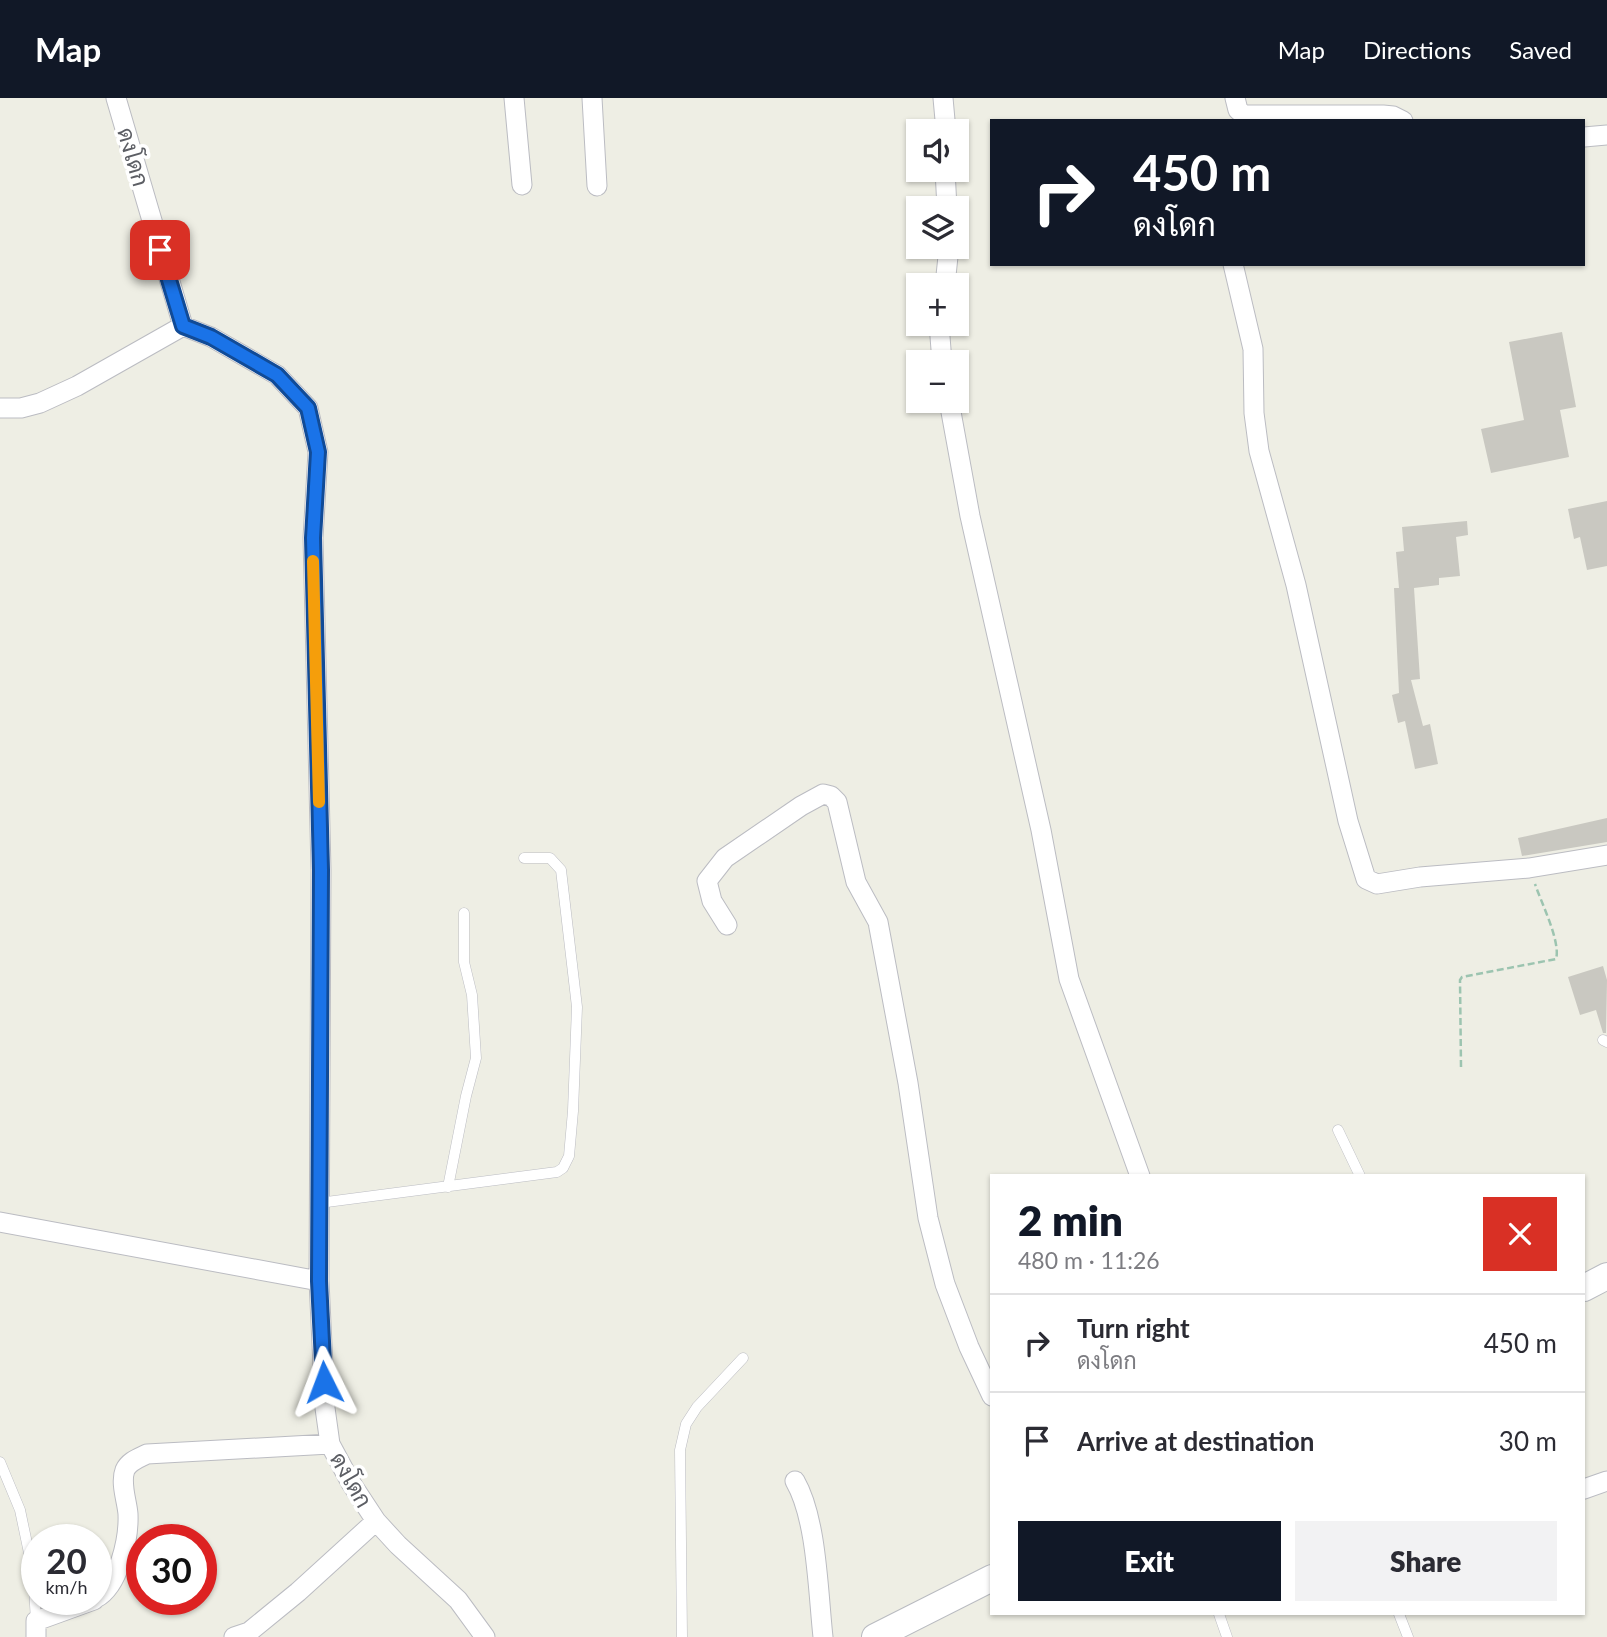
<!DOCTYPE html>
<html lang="en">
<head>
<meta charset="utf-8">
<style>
  body { margin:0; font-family:Lato,Sarabun,sans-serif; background:#f2f2f3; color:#2b2b33; height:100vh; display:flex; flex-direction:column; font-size:26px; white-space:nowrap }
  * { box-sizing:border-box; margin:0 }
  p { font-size:23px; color:#7c7c81 }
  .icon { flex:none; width:38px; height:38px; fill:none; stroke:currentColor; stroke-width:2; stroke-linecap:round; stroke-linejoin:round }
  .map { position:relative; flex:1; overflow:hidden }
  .drawer { position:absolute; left:990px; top:1076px; width:595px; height:441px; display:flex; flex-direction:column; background:#fff; border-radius:0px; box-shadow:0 2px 5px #0004 }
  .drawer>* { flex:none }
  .guide { position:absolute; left:990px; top:21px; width:595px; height:147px; border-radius:0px; box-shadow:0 2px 5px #0004; background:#111827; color:#fff; overflow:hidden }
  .controls { position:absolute; left:906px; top:21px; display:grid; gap:14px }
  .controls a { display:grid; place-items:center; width:63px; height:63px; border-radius:0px; background:#fff; box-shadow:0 2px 5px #0004; font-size:35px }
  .speed { position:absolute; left:21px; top:1426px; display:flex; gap:14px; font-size:35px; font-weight:700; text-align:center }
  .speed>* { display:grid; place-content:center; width:91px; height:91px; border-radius:50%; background:#fff; box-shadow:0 2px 5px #0004; line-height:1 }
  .speed small { font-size:18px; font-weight:400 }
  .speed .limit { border:10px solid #d22; background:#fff; color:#111 }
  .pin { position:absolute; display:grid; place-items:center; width:60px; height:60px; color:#fff; margin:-30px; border-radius:14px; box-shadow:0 4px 10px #0006 }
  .me { position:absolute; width:77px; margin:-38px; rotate:357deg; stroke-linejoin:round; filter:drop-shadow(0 0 5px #0008) }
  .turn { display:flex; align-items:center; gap:24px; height:147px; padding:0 28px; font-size:32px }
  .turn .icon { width:91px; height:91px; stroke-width:2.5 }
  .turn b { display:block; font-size:49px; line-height:60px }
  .round { display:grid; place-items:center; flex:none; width:74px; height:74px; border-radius:0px; background:#f2f2f3 }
  .head { display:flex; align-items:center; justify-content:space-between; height:119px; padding:0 28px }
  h1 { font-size:42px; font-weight:800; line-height:52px; color:#111827 }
  .cta { display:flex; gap:14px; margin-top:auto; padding:14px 28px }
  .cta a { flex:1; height:80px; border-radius:0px; background:#111827; color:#fff; font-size:28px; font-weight:800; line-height:80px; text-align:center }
  .cta a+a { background:#f2f2f3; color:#2b2b33 }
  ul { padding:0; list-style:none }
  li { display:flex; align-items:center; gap:21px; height:98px; padding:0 28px; border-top:2px solid #e1e1e2 }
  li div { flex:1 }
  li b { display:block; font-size:26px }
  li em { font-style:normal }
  header { display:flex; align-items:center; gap:42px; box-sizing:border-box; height:98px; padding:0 35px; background:#111827; color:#fff }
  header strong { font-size:33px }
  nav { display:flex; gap:38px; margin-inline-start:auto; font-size:24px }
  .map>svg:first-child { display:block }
  .building { fill:#c9c8c1 }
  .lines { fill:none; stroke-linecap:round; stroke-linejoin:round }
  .lane-casing { stroke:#bbbcc2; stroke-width:11 }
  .street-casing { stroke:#bbbcc2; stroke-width:21 }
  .secondary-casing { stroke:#b9bbc1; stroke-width:28 }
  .path { stroke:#9cc4b0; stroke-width:2.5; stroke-dasharray:7 3.5; stroke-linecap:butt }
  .lane { stroke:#fff; stroke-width:10 }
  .street { stroke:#fff; stroke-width:19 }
  .secondary { stroke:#fff; stroke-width:26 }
  .route-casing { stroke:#114b97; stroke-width:18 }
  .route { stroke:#1a73e8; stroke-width:12 }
  .slow { stroke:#f59e0b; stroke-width:12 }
  .labels { text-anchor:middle; stroke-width:7; stroke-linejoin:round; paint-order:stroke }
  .street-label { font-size:23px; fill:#5c5e64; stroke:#fff }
</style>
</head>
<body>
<header>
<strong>Map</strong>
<nav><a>Map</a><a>Directions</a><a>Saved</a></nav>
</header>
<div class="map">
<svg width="1607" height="1539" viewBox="0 0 1607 1539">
  <rect width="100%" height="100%" fill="#eeeee4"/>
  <path class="building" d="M 1562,234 L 1576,309 L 1560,312 L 1569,359 L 1491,375 L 1481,331 L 1524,322 L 1509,244 Z
    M 1607,403 L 1607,468 L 1587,472 L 1580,439 L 1574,441 L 1568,411 Z
    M 1467,423 L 1468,437 L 1456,439 L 1460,478 L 1439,480 L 1439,487 L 1414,490 L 1420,581 L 1411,582 L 1423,628 L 1430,626 L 1438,666 L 1415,671 L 1405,623 L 1398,625 L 1392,597 L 1399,595 L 1394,490 L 1399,490 L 1396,454 L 1404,453 L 1402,429 Z
    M 1607,720 L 1607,744 L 1522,758 L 1518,740 Z
    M 1603,868 L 1607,882 L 1606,935 L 1603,935 L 1596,912 L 1580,917 L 1568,879 Z"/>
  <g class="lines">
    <defs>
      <path id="lane" d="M 1603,942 L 1607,944
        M 1338,1032 L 1360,1078
        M 448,1089 L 466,998 L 476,960 L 472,897 L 464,864 L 464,815
        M 319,1105 L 557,1074 L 563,1070 L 569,1058 L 573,1013 L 577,909 L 561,772 L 550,760 L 524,760
        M 0,1364 L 20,1412 L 33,1474 L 36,1523
        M 1219,1516 L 1227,1539
        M 1399,1516 L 1408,1539
        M 682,1539 L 680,1352 L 686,1326 L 697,1309 L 743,1260"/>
      <path id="street" d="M 116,0 L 183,228 L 211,239 L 277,277 L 308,310 L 318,354 L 313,440 L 321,772 L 319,1183 L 325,1310 L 330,1346 L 351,1385 L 376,1423 L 398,1447 L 458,1502 L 485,1539
        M 514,0 L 522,87
        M 592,0 L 597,88
        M 943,0 L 946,33
        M 1235,0 L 1238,12 L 1244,17 L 1383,17 L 1393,18 L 1403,23
        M 1584,39 L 1607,37
        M 945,72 L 947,110
        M 1233,166 L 1253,251 L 1254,315 L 1259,353 L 1296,487 L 1348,723 L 1366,781 L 1377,786 L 1420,779 L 1529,770 L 1607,757
        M 945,187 L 949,149
        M 939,226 L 942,264
        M 949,303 L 970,418 L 1041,732 L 1069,881 L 1140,1078
        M 0,310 L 21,310 L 40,305 L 77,288 L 183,228
        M 727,827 L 712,803 L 707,783 L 725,760 L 801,708 L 823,696 L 831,698 L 837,704 L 856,784 L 878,824 L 908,985 L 928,1120 L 945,1186 L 969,1249 L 992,1298
        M 0,1124 L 319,1183
        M 795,1383 C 817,1421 818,1494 823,1539
        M 1584,1391 L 1607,1383
        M 96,1500 C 119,1488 129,1440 128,1416 C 127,1403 120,1385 125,1372 C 129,1363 139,1360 147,1356 L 330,1346
        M 36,1539 L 36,1523 L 94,1502
        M 234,1539 L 249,1534 L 298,1494 L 376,1423"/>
      <path id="secondary" d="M 1584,1190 L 1607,1178
        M 875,1539 L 992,1480"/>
    </defs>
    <use href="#lane" class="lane-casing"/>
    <use href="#street" class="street-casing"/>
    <use href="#secondary" class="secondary-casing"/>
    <path class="path" d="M 1461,969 L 1460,882 L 1462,879 L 1556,861 C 1561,844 1541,804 1535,786"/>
    <use href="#lane" class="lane"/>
    <use href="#street" class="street"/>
    <use href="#secondary" class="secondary"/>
  </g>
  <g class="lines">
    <defs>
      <path id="route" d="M 160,152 L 183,228 L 211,239 L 277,277 L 308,310 L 318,354 L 313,440 L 321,772 L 319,1183 L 324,1284"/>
    </defs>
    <use href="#route" class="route-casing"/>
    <use href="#route" class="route"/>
    <path class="slow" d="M 313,463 L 319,704"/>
  </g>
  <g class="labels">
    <g class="street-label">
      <text transform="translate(133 59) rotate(74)" y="8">ดงโดก</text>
      <text transform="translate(351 1382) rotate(60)" y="8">ดงโดก</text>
    </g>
  </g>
</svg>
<div class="controls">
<a><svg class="icon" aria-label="sound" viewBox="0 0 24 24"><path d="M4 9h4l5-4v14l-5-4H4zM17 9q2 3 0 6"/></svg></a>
<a><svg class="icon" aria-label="layers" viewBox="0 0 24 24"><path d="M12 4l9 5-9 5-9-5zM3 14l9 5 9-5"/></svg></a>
<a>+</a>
<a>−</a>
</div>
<div class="speed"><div>20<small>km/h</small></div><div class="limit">30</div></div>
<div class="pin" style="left:160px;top:152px;background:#d93025"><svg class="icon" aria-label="arrive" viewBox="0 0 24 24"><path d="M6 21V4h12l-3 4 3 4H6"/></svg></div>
<svg class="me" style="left:324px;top:1284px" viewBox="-20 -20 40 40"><path d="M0-17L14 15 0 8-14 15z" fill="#1a73e8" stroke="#fff" stroke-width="4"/></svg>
<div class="guide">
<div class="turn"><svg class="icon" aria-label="right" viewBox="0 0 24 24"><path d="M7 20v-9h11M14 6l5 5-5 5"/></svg><div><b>450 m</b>ดงโดก</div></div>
</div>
<section class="drawer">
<div class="head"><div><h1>2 min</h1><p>480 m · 11:26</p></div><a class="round" style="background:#d93025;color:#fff"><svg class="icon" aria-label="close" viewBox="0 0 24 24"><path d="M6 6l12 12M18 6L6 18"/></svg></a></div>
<ul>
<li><svg class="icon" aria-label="right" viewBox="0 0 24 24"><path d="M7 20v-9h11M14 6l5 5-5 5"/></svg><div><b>Turn right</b><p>ดงโดก</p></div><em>450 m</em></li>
<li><svg class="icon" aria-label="arrive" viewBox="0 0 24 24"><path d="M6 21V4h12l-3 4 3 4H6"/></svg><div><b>Arrive at destination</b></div><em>30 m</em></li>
</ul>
<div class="cta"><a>Exit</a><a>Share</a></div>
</section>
</div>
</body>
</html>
